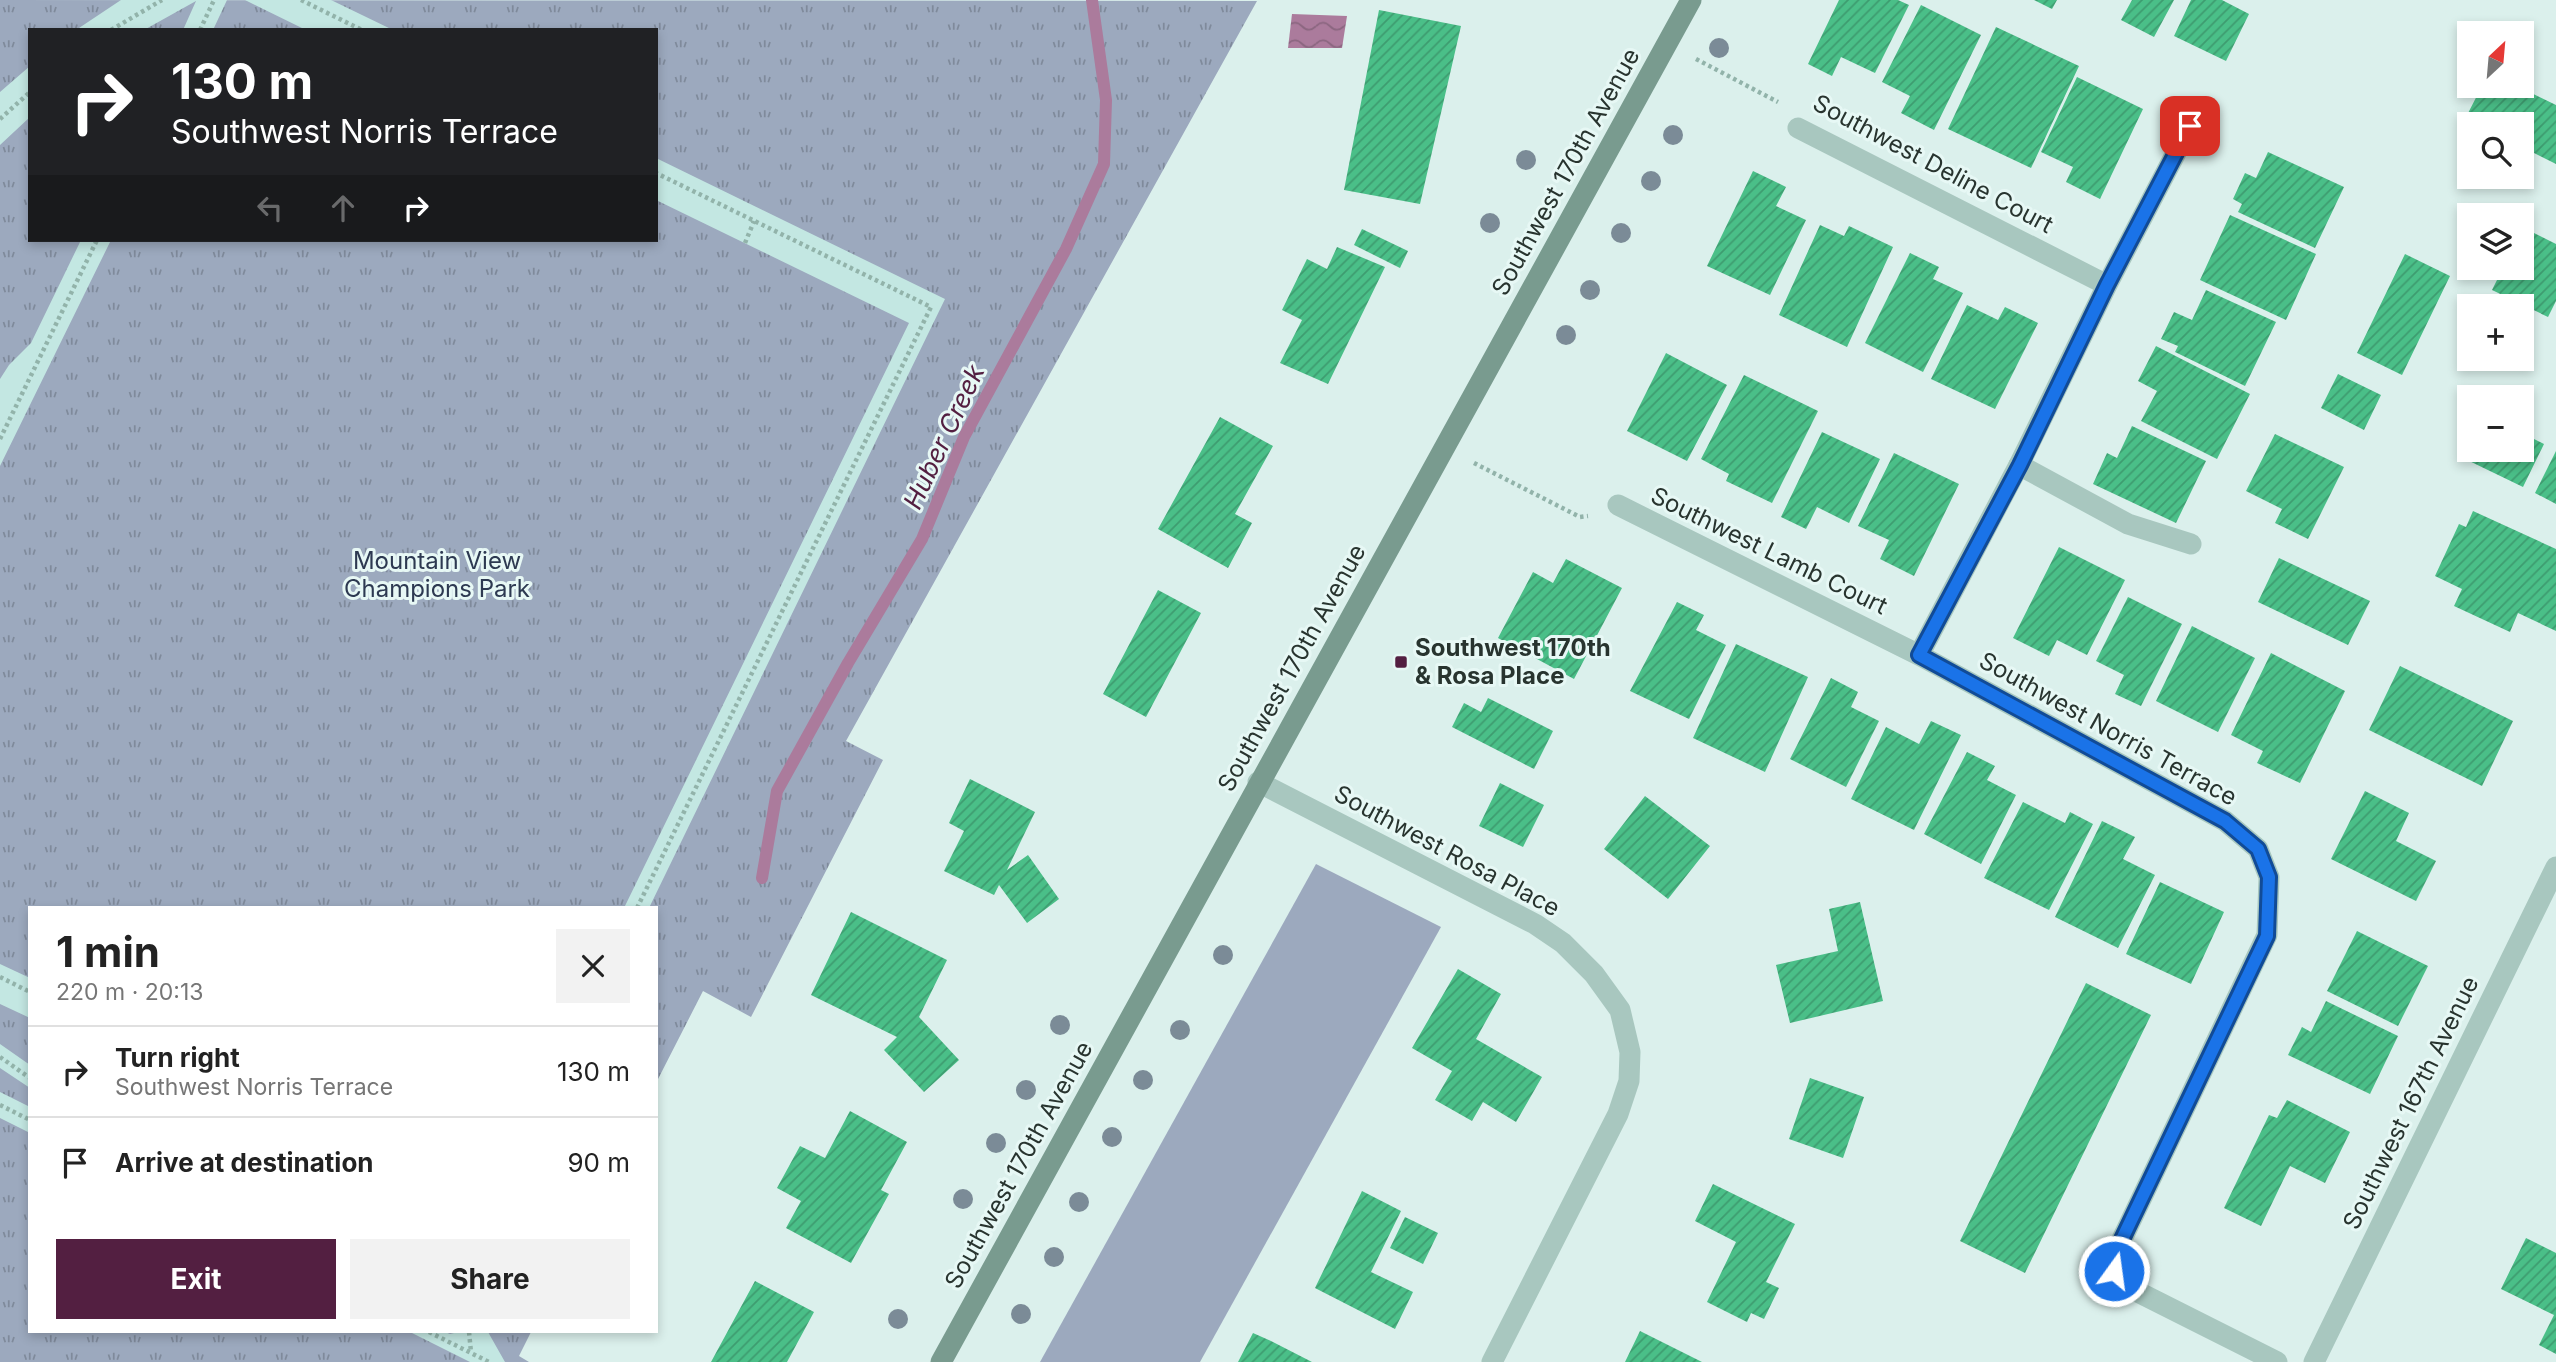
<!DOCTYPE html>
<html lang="en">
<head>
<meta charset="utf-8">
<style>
  body { margin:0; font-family:Inter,sans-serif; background:#f2f2f2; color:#222; height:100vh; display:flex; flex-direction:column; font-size:26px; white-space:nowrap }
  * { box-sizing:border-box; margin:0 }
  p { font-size:23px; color:#767676 }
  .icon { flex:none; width:38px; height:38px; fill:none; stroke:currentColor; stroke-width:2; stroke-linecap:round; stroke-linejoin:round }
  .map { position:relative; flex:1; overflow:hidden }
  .sheet { position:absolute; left:28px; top:906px; width:630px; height:427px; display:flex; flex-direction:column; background:#fff; border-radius:0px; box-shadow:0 4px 10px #0003 }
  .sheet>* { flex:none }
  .banner { position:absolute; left:28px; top:28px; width:630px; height:214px; border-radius:0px; box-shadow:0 4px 10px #0003; background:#202124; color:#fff; overflow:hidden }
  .needle { width:46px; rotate:26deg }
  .tools { position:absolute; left:2457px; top:21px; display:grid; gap:14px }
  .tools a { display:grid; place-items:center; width:77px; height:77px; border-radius:0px; background:#fff; box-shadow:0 4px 10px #0003; font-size:35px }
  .pin { position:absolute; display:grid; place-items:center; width:60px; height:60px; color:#fff; margin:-30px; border-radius:14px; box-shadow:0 4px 10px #0006 }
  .me { position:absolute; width:77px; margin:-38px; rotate:14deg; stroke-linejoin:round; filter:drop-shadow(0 0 5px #0008) }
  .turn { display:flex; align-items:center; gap:24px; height:147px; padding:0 28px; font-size:32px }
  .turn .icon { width:91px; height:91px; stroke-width:2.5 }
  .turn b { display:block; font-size:49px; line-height:60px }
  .lanes { display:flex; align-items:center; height:66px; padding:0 28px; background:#0003; justify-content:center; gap:35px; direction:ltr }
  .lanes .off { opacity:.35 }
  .round { display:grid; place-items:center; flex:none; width:74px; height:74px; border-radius:0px; background:#f2f2f2 }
  .headline { display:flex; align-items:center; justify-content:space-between; height:119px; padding:0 28px }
  h1 { font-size:42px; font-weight:700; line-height:52px }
  .cta { display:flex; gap:14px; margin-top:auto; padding:14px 28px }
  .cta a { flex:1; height:80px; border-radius:0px; background:#531f41; color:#fff; font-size:28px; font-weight:700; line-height:80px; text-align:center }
  .cta a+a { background:#f2f2f2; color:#222 }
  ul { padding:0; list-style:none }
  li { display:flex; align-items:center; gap:21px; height:91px; padding:0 28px; border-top:2px solid #e0e0e0 }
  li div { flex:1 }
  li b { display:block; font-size:26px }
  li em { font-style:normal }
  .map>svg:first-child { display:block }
  .grass { fill:#9ca9be }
  .park { fill:url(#park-tufts); fill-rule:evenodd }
  .plaza { fill:#c3e7e2 }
  .water { fill:url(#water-waves) }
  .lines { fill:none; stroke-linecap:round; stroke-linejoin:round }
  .stream { stroke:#ab7b9c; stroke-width:12 }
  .building { fill:url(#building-hatch) }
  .path { stroke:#92b3aa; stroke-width:4.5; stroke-dasharray:3.5 3.5; stroke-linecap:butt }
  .lane { stroke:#a8c7bf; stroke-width:21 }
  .street { stroke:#a8c7bf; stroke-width:21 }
  .secondary { stroke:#799b8f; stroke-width:21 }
  .tree { fill:#7b8b97 }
  .route-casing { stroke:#114b97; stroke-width:18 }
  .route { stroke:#1a73e8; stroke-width:12 }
  .poi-dot { fill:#531f41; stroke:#e7f8f5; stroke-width:2.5 }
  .labels { text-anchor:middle; stroke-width:6; stroke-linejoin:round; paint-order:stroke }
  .street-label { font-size:24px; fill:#28342f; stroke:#e7f8f5 }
  .park-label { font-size:24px; fill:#2d3951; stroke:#e7f8f5 }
  .poi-label { font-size:24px; font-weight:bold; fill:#28342f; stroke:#e7f8f5; text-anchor:start }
  .water-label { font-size:26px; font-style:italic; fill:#531f41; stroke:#e7f8f5 }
</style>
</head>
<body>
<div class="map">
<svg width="2556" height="1362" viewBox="0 0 2556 1362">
  <defs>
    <pattern id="park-tufts" width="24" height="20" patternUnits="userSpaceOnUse" patternTransform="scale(1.75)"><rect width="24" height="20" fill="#9ca9be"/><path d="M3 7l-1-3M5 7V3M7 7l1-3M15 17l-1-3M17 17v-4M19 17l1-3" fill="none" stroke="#7f8a9b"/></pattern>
    <pattern id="water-waves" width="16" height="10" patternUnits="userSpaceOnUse" patternTransform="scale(1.75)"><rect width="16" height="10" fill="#ab7b9c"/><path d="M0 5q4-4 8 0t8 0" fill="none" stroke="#8b6680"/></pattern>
    <pattern id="building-hatch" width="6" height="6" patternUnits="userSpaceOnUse" patternTransform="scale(1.75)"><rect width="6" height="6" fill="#4abf88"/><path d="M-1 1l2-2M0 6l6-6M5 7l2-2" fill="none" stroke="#3e9c70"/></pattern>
  </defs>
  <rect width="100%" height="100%" fill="#dbf0ec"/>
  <path class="grass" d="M 1316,864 L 1441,927 L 1200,1362 L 1040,1362 Z"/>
  <path class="park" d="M 0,0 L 1257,1 L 846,741 L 883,760 L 751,1017 L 703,991 L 656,1083 L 656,908 L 30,908 L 30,1332 L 531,1332 L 519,1356 L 529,1362 L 0,1362 ZM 30,30 L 656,30 L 656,240 L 30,240 Z"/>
  <path class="plaza" d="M 121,0 L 227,0 L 213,30 L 183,30 L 196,1 L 144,30 L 76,30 Z
    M 245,0 L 331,0 L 393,30 L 306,30 Z
    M 30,66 L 30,117 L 0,145 L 0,92 Z
    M 656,158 L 945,299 L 649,908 L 624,908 L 909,323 L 656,200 Z
    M 81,240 L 111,240 L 0,466 L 0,379 L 9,365 L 31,343 Z
    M 0,964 L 30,978 L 30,1018 L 0,1004 Z
    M 0,1044 L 30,1065 L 30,1088 L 0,1068 Z
    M 0,1092 L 30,1107 L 30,1133 L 0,1118 Z
    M 410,1332 L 445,1332 L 450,1334 L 458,1332 L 488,1332 L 505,1362 L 470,1362 Z"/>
  <path class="water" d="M 1292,14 L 1347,16 L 1342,48 L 1288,48 Z"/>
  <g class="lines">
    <path class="stream" d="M 762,878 L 777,791 L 848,663 L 922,539 L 964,437 L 1066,249 L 1104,164 L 1106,100 L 1092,0"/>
  </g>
  <path class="building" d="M 1839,0 L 1898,0 L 1909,5 L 1875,73 L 1841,57 L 1832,76 L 1808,64 Z
    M 2034,0 L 2057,0 L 2052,9 Z
    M 2132,0 L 2174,0 L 2154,37 L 2121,20 Z
    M 2191,0 L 2222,0 L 2249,14 L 2226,61 L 2174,36 Z
    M 1921,5 L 1981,35 L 1934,130 L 1901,113 L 1910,96 L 1882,82 Z
    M 1379,10 L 1461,26 L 1420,204 L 1344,190 Z
    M 1996,27 L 2079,66 L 2031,168 L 1948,129 Z
    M 2077,77 L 2143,109 L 2100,199 L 2066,182 L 2073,167 L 2041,152 Z
    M 2482,86 L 2517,86 L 2556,105 L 2556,164 L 2522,147 L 2522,124 L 2475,124 L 2465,119 Z
    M 2268,152 L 2344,187 L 2315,248 L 2238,212 L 2242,204 L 2233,199 L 2245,173 L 2256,178 Z
    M 1753,171 L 1786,187 L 1776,206 L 1806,220 L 1770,295 L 1707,266 Z
    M 2230,215 L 2316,254 L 2286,320 L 2200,280 Z
    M 1820,225 L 1844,236 L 1849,226 L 1893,247 L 1847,347 L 1779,315 Z
    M 2522,227 L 2556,244 L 2556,301 L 2548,317 L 2492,290 L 2503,268 L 2522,268 Z
    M 1362,229 L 1408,251 L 1400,268 L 1354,245 Z
    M 1337,247 L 1385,267 L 1328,384 L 1280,363 L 1302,320 L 1282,310 L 1307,259 L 1327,269 Z
    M 1910,253 L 1939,267 L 1933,279 L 1963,293 L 1923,372 L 1865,343 Z
    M 2405,254 L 2450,276 L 2402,375 L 2357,353 Z
    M 2206,290 L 2276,322 L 2245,386 L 2175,352 L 2178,346 L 2161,339 L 2174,312 L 2192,320 Z
    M 1967,305 L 1998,320 L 2005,307 L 2038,323 L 1995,409 L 1931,379 Z
    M 2156,346 L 2250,394 L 2217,459 L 2141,421 L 2157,391 L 2138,381 Z
    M 1666,353 L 1727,385 L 1687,461 L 1627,431 Z
    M 2338,374 L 2381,395 L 2364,430 L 2321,408 Z
    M 1744,375 L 1818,411 L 1772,503 L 1726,481 L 1729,474 L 1701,459 Z
    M 1220,417 L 1273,446 L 1235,514 L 1252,523 L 1228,568 L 1158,529 Z
    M 2132,426 L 2206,461 L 2176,523 L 2093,484 L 2107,453 L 2117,458 Z
    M 1822,432 L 1880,459 L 1849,523 L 1817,507 L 1806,529 L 1781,517 Z
    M 2522,433 L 2544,444 L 2523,487 L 2461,457 L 2469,440 L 2469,450 L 2522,450 Z
    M 2275,434 L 2344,467 L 2308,539 L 2275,523 L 2282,509 L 2246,491 Z
    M 2556,451 L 2556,504 L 2535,493 Z
    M 1894,453 L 1959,484 L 1914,576 L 1880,559 L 1889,540 L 1858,526 Z
    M 2473,511 L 2556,549 L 2556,631 L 2518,613 L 2510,632 L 2454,606 L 2462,589 L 2435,576 L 2459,524 L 2466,527 Z
    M 2059,547 L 2125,580 L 2087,655 L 2057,640 L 2049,656 L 2013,638 Z
    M 2279,558 L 2370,601 L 2348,645 L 2258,602 Z
    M 1566,559 L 1622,588 L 1574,679 L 1498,638 L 1533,572 L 1553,583 Z
    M 1158,590 L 1201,613 L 1146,717 L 1103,694 Z
    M 2128,597 L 2182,624 L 2141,706 L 2115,694 L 2124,675 L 2096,661 Z
    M 1677,602 L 1704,615 L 1696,630 L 1726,645 L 1689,719 L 1630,691 Z
    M 2192,626 L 2255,658 L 2218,732 L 2156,701 Z
    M 1736,644 L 1808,677 L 1765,772 L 1693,738 Z
    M 2271,653 L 2345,691 L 2300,783 L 2257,763 L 2263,751 L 2231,735 Z
    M 2400,666 L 2513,721 L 2482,786 L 2369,730 Z
    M 1831,678 L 1858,692 L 1851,707 L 1879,721 L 1846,787 L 1790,759 Z
    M 1488,698 L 1553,731 L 1534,769 L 1452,727 L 1464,703 L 1481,712 Z
    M 1931,721 L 1961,735 L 1914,830 L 1851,799 L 1886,727 L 1919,744 Z
    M 1967,752 L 1995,766 L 1987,780 L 2016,795 L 1981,864 L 1924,834 Z
    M 970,779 L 1035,812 L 1007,870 L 1028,855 L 1059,899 L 1027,923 L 999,885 L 994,895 L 944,871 L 964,831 L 949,823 Z
    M 1500,783 L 1544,805 L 1523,847 L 1479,826 Z
    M 2365,791 L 2409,813 L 2396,841 L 2436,861 L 2416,901 L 2331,859 Z
    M 1645,796 L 1710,846 L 1668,899 L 1604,849 Z
    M 2023,802 L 2065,823 L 2070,812 L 2093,824 L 2049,910 L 1984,878 Z
    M 2102,821 L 2135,837 L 2123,859 L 2155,875 L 2118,948 L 2055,917 Z
    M 2160,882 L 2224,912 L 2191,984 L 2126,954 Z
    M 1860,902 L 1883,1001 L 1790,1023 L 1776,965 L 1838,951 L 1829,909 Z
    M 851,912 L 947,960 L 919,1017 L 959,1060 L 924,1092 L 884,1050 L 897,1037 L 811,995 Z
    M 2357,931 L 2428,966 L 2398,1026 L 2327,991 Z
    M 1458,969 L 1501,994 L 1476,1039 L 1542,1077 L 1516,1122 L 1483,1102 L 1472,1121 L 1435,1100 L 1452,1071 L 1412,1048 Z
    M 2086,983 L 2151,1015 L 2025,1273 L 1960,1241 Z
    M 2326,1001 L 2398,1036 L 2370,1094 L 2288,1055 L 2302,1027 L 2311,1032 Z
    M 1810,1078 L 1864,1097 L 1843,1158 L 1789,1139 Z
    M 2287,1100 L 2350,1132 L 2325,1183 L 2290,1166 L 2261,1226 L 2224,1208 L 2269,1115 L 2277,1118 Z
    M 850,1111 L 907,1142 L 881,1190 L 889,1194 L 851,1263 L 786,1228 L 801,1201 L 777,1188 L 800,1146 L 825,1158 Z
    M 1713,1184 L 1795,1224 L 1766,1282 L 1779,1288 L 1764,1319 L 1751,1313 L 1747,1322 L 1707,1302 L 1736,1242 L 1695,1221 Z
    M 1362,1191 L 1401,1211 L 1371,1272 L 1413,1292 L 1395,1329 L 1315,1288 Z
    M 1405,1217 L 1438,1233 L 1423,1264 L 1390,1248 Z
    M 2526,1238 L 2556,1253 L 2556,1354 L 2539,1345 L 2554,1315 L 2501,1289 Z
    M 755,1281 L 814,1312 L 787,1362 L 711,1362 Z
    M 1640,1331 L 1702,1362 L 1625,1362 Z
    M 1253,1333 L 1271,1341 L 1312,1362 L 1238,1362 Z"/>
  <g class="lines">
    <path class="path" d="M 301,0 L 362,30
      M 111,30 L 162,0
      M 200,30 L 214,0
      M 1696,59 L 1778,102
      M 0,119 L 30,92
      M 745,243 L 754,221
      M 0,439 L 97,240
      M 1474,463 L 1580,517 L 1588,516
      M 637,908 L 931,307 L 656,173
      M 0,977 L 30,992
      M 0,1057 L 30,1078
      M 0,1105 L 30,1120
      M 429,1332 L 489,1362
      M 469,1332 L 471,1352"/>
    <path class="lane" d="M 2019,465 L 2128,524 L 2191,544"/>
    <path class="street" d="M 1798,128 L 2107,285
      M 1618,505 L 1919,655 L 2225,821 L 2258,849 L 2269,877 L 2267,935 L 2114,1256 L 2114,1271 L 2124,1285 L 2277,1362
      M 1919,655 L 2019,465 L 2107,285 L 2190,126
      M 1258,782 L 1535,924 L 1563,943 L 1594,974 L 1620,1010 L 1630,1052 L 1629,1081 L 1618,1114 L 1492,1362
      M 2314,1362 L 2556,867"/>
    <path class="secondary" d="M 941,1362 L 1691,0"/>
  </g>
  <g class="tree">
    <circle cx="1719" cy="48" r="10"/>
    <circle cx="1673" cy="135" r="10"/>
    <circle cx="1526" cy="160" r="10"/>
    <circle cx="1651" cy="181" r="10"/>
    <circle cx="1490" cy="223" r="10"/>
    <circle cx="1621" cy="233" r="10"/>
    <circle cx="1590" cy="290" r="10"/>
    <circle cx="1566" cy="335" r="10"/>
    <circle cx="1223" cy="955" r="10"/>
    <circle cx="1060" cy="1025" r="10"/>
    <circle cx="1180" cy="1030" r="10"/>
    <circle cx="1143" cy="1080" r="10"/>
    <circle cx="1026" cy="1090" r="10"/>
    <circle cx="1112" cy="1137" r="10"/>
    <circle cx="996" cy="1143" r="10"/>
    <circle cx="963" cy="1199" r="10"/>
    <circle cx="1079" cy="1202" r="10"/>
    <circle cx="1054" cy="1257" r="10"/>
    <circle cx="1021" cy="1314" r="10"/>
    <circle cx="898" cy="1319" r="10"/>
  </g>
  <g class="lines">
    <defs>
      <path id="route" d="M 2114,1271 L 2114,1256 L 2267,936 L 2269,877 L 2258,849 L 2225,821 L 1919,655 L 2020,465 L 2107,285 L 2190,126"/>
    </defs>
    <use href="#route" class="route-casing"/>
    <use href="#route" class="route"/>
  </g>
  <rect class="poi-dot" x="1394" y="655" width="14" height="14" rx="3.5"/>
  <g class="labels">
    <g class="street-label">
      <text transform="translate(1933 164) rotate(28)" y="8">Southwest Deline Court</text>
      <text transform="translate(1566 172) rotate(-61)" y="8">Southwest 170th Avenue</text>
      <text transform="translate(1769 551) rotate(26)" y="8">Southwest Lamb Court</text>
      <text transform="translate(1292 668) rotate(-61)" y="8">Southwest 170th Avenue</text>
      <text transform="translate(2108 729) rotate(29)" y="8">Southwest Norris Terrace</text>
      <text transform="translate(1447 851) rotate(28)" y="8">Southwest Rosa Place</text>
      <text transform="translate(2411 1103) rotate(-64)" y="8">Southwest 167th Avenue</text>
      <text transform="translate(1019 1165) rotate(-61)" y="8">Southwest 170th Avenue</text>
    </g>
    <g class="park-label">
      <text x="437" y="569">Mountain View<tspan x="437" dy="28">Champions Park</tspan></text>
    </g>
    <g class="poi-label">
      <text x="1415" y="656">Southwest 170th<tspan x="1415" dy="28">&amp; Rosa Place</tspan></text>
    </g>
    <g class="water-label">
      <text transform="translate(944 437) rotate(-65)" y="9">Huber Creek</text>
    </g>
  </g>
</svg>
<div class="tools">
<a><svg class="needle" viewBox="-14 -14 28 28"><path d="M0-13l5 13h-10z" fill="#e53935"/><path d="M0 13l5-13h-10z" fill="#767676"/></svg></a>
<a><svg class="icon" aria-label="search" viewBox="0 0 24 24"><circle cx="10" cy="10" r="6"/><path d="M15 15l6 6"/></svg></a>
<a><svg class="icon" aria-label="layers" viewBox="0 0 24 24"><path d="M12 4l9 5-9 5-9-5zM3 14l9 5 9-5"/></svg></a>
<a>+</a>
<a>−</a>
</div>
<div class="pin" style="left:2190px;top:126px;background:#d93025"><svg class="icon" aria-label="arrive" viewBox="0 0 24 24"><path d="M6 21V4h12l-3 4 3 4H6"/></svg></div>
<svg class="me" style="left:2114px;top:1271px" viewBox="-20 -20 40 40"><circle r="17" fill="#1a73e8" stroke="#fff" stroke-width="3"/><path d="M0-11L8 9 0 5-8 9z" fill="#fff"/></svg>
<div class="banner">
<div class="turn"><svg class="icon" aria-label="right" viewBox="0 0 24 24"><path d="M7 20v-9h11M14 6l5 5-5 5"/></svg><div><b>130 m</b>Southwest Norris Terrace</div></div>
<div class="lanes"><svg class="icon off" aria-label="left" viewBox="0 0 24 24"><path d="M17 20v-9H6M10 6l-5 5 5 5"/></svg><svg class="icon off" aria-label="ahead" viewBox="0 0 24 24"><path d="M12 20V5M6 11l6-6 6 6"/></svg><svg class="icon" aria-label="right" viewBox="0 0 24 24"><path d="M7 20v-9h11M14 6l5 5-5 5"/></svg></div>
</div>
<section class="sheet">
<div class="headline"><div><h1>1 min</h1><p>220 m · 20:13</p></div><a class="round"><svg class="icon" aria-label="close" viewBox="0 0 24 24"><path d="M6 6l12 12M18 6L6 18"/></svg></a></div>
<ul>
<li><svg class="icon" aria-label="right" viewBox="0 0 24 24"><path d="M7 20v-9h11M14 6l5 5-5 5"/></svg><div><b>Turn right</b><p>Southwest Norris Terrace</p></div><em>130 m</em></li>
<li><svg class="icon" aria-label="arrive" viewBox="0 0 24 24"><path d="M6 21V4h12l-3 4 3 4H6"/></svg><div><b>Arrive at destination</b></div><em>90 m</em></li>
</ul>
<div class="cta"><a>Exit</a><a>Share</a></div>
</section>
</div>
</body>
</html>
